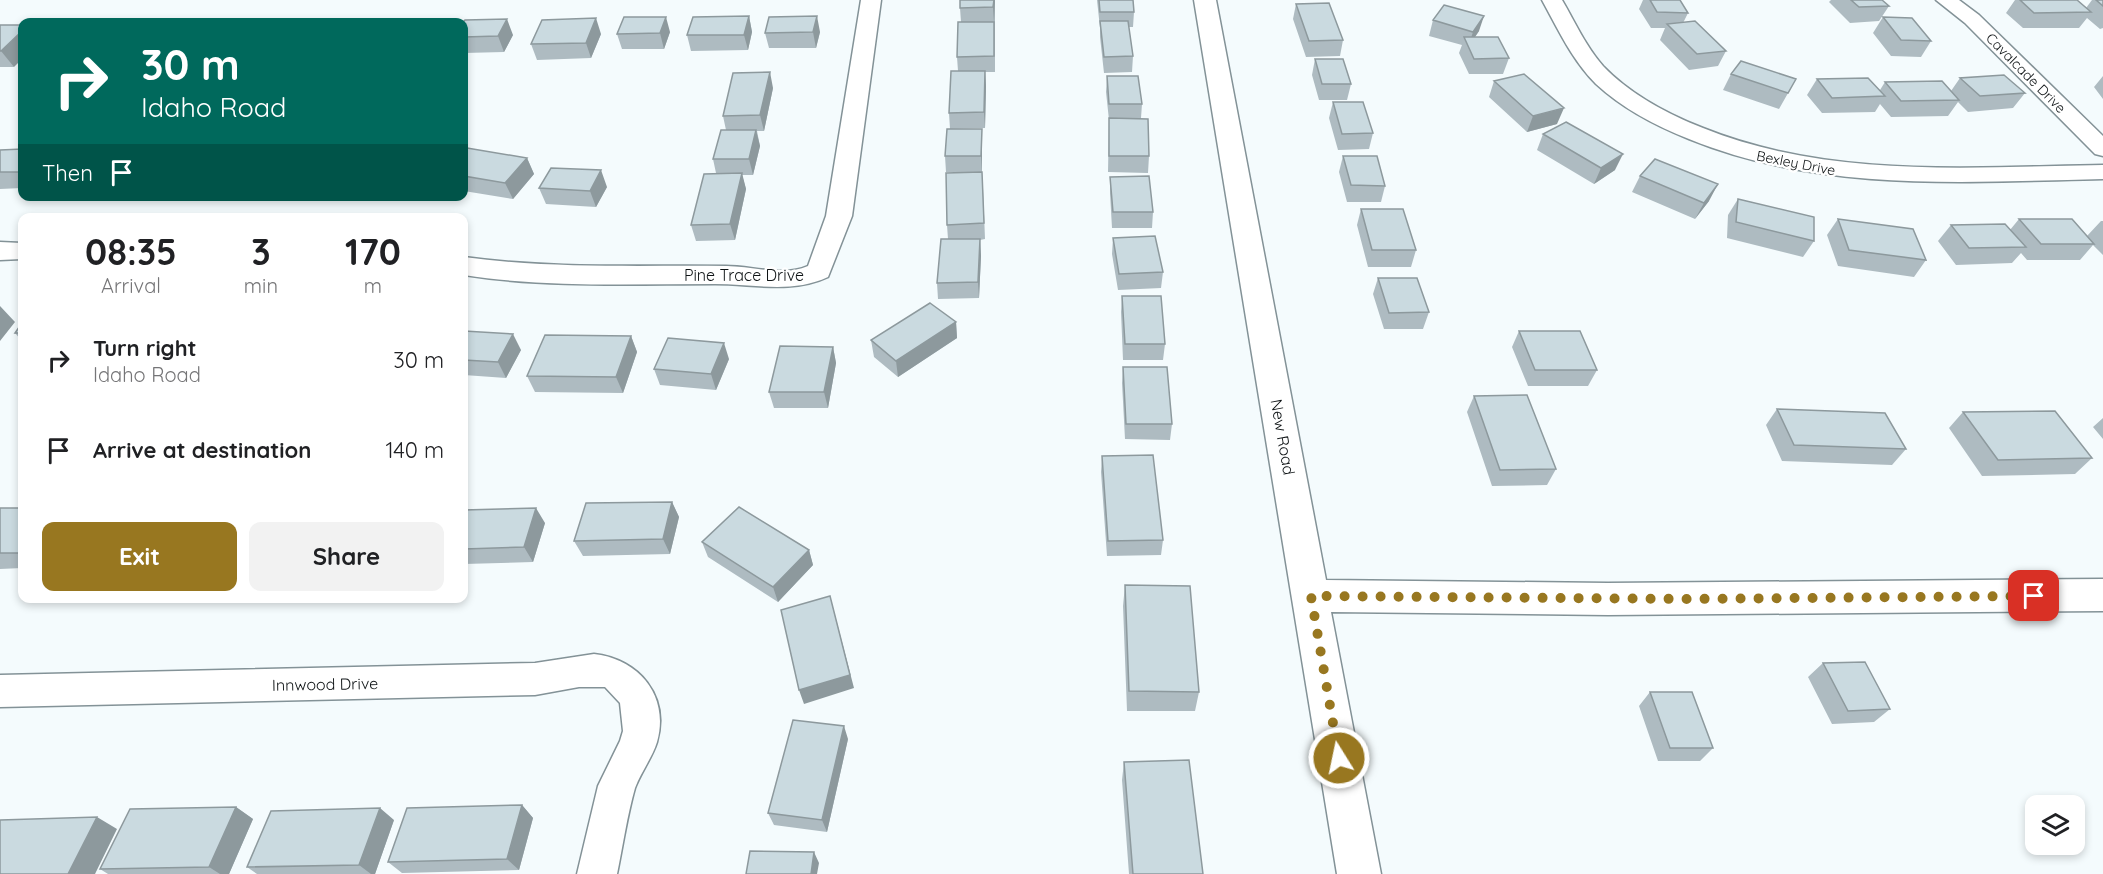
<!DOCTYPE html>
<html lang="en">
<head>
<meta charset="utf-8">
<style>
  body { margin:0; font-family:Quicksand,sans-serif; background:#f2f2f2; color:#202124; height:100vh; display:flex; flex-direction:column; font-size:22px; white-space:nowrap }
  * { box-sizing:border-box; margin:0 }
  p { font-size:20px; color:#757577 }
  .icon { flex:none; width:33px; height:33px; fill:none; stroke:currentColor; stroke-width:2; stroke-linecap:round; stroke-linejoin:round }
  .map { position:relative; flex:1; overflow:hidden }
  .sheet { position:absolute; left:18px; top:213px; width:450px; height:390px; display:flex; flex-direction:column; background:#fff; border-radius:12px; box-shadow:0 3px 9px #0003 }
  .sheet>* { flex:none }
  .hud { position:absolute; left:18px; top:18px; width:450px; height:183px; border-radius:12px; box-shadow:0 3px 9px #0003; background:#00695c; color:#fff; overflow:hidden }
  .controls { position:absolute; left:2025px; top:795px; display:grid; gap:12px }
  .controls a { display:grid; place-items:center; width:60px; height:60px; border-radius:12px; background:#fff; box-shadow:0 3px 9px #0003; font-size:30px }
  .pin { position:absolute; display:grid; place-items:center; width:51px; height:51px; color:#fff; margin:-26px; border-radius:12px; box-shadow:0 3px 9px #0006 }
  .me { position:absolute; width:66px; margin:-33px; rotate:350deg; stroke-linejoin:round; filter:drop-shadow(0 0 4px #0008) }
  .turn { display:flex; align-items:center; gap:21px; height:126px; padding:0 24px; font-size:27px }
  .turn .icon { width:78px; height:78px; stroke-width:2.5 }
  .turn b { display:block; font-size:42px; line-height:51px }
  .then { display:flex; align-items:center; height:57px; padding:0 24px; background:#0003; gap:12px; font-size:22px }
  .eta { display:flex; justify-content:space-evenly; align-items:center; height:102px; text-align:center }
  .eta b { font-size:36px; font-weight:700; line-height:42px }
  .cta { display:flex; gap:12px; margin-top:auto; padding:12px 24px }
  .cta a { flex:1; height:69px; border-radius:12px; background:#987720; color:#fff; font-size:24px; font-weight:700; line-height:69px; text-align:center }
  .cta a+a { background:#f2f2f2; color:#202124 }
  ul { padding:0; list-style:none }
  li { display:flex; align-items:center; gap:18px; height:90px; padding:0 24px }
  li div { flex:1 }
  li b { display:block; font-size:22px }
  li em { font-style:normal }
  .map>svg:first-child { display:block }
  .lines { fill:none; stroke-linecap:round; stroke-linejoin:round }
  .minor-casing { stroke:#839297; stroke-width:3 }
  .tertiary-casing { stroke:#839297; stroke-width:3 }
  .minor { fill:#fff; fill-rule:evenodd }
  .tertiary { fill:#fff; fill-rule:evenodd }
  .wall { fill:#aebbc1 }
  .shaded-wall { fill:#8d999d }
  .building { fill:#cadae0; stroke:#8d999d; stroke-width:1.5 }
  .route { stroke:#987720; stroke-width:10; stroke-dasharray:0 18 }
  .labels { text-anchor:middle; stroke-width:5; stroke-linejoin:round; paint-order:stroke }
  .far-street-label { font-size:14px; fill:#0e1315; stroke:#fff }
  .street-label { font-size:16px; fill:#0e1315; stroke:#fff }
</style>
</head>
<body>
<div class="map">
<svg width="2103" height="874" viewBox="0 0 2103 874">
  <rect width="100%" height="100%" fill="#f4fbfd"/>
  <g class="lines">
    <defs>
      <path id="minor" d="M 861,0 L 881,0 L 852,216 L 828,277 C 792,294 754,284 715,284 C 631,284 547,288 464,275 L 464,257 C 551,269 638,265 726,266 C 752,266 784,277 808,266 L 826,216 Z
        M 1542,0 L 1562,0 C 1575,22 1586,47 1603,66 C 1630,94 1667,114 1703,128 C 1830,179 1968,167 2103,165 L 2103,179 C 1963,182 1822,193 1689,139 C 1656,126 1623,109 1596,84 C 1572,60 1558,29 1542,0 Z
        M 1936,0 L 1959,0 L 1979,15 L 2103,136 L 2103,156 L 2095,154 L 1965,23 Z
        M 0,242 L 22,243 L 22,259 L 0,260 Z
        M 594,654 C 639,659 670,696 657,742 C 652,758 641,772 635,788 C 627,816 623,845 617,874 L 577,874 L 598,786 L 620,741 L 623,731 L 620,703 L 605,687 L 579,687 L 535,695 L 0,707 L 0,675 L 535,663 Z"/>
      <path id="tertiary" d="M 1194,0 L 1216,0 L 1326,580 L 1608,583 L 2103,579 L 2103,611 L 1608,615 L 1331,612 L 1381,874 L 1337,874 Z"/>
    </defs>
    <use href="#minor" class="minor-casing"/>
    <use href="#tertiary" class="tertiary-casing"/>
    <use href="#minor" class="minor"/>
    <use href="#tertiary" class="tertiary"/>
  </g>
  <path class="wall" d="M 995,0 L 995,72 L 985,72 L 986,86 L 985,128 L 950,129 L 949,113 L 958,71 L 957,57 L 961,22 L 960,8 Z
    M 1097,0 L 1133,0 L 1134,12 L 1133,27 L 1129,27 L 1133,56 L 1132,72 L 1104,73 L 1100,37 L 1100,28 Z
    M 1643,0 L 1680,0 L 1688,13 L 1683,23 L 1726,51 L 1718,66 L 1689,70 L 1660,40 L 1665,28 L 1651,28 L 1639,9 Z
    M 1831,0 L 1882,0 L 1889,6 L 1879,21 L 1850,23 L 1829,2 Z
    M 2015,0 L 2077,0 L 2086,8 L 2092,0 L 2103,0 L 2103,28 L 2100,29 L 2087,18 L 2079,28 L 2023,28 L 2006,13 Z
    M 1296,4 L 1343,40 L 1340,56 L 1306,57 L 1293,19 Z
    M 749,16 L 752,32 L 748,50 L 691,51 L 687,35 Z
    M 1883,17 L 1931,41 L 1921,57 L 1891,56 L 1873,33 Z
    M 1433,20 L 1479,31 L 1475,37 L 1509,58 L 1503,74 L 1469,74 L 1459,53 L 1462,45 L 1429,36 Z
    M 464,22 L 513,35 L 504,52 L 464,53 Z
    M 0,25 L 14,67 L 0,67 Z
    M 670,32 L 664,49 L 622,49 L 617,34 Z
    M 820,32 L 816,48 L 769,48 L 765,33 Z
    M 601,34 L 591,58 L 537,60 L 531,44 Z
    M 1315,59 L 1351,84 L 1347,100 L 1319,100 L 1312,75 Z
    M 1731,74 L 1796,79 L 1779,109 L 1723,90 Z
    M 1107,76 L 1142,104 L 1141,118 L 1149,156 L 1148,173 L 1108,172 L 1109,120 L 1106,92 Z
    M 2103,76 L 2103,99 L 2094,87 Z
    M 1960,78 L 2025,93 L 2013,108 L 1968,112 L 1958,102 L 1948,116 L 1891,117 L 1880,104 L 1875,112 L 1822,113 L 1807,95 L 1817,79 L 1880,90 L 1885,82 L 1951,91 Z
    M 1494,81 L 1557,124 L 1527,132 L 1489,97 Z
    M 773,88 L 764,131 L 757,131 L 760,146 L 753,175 L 742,175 L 746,189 L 735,240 L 696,241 L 691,225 L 716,173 L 713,159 L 726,130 L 723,116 Z
    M 1333,102 L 1373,133 L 1369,149 L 1338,150 L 1329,118 Z
    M 982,129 L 982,172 L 946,172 L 945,156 Z
    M 1543,134 L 1615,170 L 1594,184 L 1537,150 Z
    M 22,149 L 22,188 L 0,189 L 0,150 Z
    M 464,152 L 527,158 L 534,174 L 513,199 L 464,191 Z
    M 1343,156 L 1385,186 L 1381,202 L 1347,202 L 1339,172 Z
    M 1640,176 L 1709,201 L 1695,219 L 1632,192 Z
    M 1110,177 L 1153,212 L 1152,228 L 1112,228 L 1110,193 Z
    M 607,187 L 596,207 L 546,204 L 539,188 Z
    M 983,188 L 985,239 L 980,240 L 981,256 L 979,298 L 938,299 L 937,283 L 948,239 L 947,225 Z
    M 1738,199 L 1814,241 L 1803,257 L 1727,238 L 1728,215 Z
    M 1361,209 L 1416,250 L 1411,267 L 1368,267 L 1357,225 Z
    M 1838,219 L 1926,260 L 1914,277 L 1838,266 L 1827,235 Z
    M 2019,219 L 2087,236 L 2101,221 L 2103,221 L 2103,255 L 2093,245 L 2080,260 L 2027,260 L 2021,253 L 2012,263 L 1956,265 L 1938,241 L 1951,225 L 2010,230 Z
    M 1113,238 L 1163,272 L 1161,288 L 1118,290 L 1112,254 Z
    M 1378,278 L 1429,312 L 1423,329 L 1384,329 L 1373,294 Z
    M 1122,296 L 1165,344 L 1163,360 L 1123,360 L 1121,312 Z
    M 956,322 L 957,338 L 898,377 L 874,357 L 871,340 Z
    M 22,323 L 22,341 L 15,333 Z
    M 464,331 L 521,350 L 506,378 L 464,375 Z
    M 1519,331 L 1597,370 L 1588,386 L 1528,386 L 1512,347 Z
    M 631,336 L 637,352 L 623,393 L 535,392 L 527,376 Z
    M 833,347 L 836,363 L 828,408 L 774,408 L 769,392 Z
    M 729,359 L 716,390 L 660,385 L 654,369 Z
    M 1123,367 L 1172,424 L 1170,440 L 1125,439 L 1122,383 Z
    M 1474,396 L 1556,469 L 1547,485 L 1492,486 L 1467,412 Z
    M 1777,409 L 1906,449 L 1892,465 L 1782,461 L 1766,425 Z
    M 1963,412 L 2092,458 L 2075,474 L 1982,476 L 1949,428 Z
    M 2103,418 L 2103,439 L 2093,427 Z
    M 1102,456 L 1163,540 L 1161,555 L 1107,556 L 1101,472 Z
    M 672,502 L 679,517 L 670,554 L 583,556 L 574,541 Z
    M 0,508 L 22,508 L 22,568 L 0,569 Z
    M 464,510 L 545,523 L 533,562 L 464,564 Z
    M 702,542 L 809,550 L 813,565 L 778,602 L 708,557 Z
    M 1125,585 L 1199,692 L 1195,711 L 1127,711 L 1123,606 Z
    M 1823,663 L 1890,709 L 1874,722 L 1832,724 L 1808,677 Z
    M 1650,692 L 1713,748 L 1700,761 L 1658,761 L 1639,706 Z
    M 848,739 L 827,832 L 774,825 L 768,813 Z
    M 1124,762 L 1203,874 L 1129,874 L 1122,780 Z
    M 522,805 L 533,818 L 519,870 L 402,873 L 388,862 Z
    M 236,807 L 253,819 L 229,874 L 108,874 L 100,869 Z
    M 394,820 L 375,874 L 257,874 L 247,867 Z"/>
  <path class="shaded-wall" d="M 994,0 L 995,0 L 994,23 L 993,7 Z
    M 749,16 L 752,32 L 748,50 L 744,35 Z
    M 817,16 L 820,32 L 816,48 L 813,32 Z
    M 1484,16 L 1479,31 L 1468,47 L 1473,32 Z
    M 666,17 L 670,32 L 664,49 L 660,33 Z
    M 596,18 L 601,34 L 591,58 L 586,43 Z
    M 507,19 L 513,35 L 504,52 L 498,36 Z
    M 22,31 L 22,59 L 14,67 L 1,51 Z
    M 985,71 L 986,86 L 985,128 L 984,112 Z
    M 770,72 L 773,88 L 764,131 L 760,115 Z
    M 1564,108 L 1557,124 L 1527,132 L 1533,116 Z
    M 982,129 L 982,172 L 981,156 Z
    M 756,130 L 760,146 L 753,175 L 749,159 Z
    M 1623,154 L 1615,170 L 1594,184 L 1601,168 Z
    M 527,158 L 534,174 L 513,199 L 505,183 Z
    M 601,170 L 607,187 L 596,207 L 590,191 Z
    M 742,173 L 746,189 L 735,240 L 730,224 Z
    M 1718,184 L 1709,201 L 1695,219 L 1704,203 Z
    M 980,239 L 981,256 L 979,298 L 978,282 Z
    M 0,306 L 15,322 L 0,341 Z
    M 956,322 L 957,338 L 898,377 L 896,361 Z
    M 513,334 L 521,350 L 506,378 L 498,362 Z
    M 631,336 L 637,352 L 623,393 L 616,377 Z
    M 724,343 L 729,359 L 716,390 L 711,374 Z
    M 833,347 L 836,363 L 828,408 L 824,392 Z
    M 672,502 L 679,517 L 670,554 L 663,539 Z
    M 536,508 L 545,523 L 533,562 L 524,547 Z
    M 809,550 L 813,565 L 778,602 L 773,587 Z
    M 830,596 L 854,688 L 804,704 L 799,690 Z
    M 844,726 L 848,739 L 827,832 L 822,820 Z
    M 522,805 L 533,818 L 519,870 L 507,859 Z
    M 236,807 L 253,819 L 229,874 L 220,874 L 209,867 Z
    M 380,808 L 394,820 L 375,874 L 371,874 L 359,865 Z
    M 97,817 L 117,829 L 95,874 L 68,874 Z
    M 814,852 L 819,863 L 817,874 L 811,874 Z"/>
  <path class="building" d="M 960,0 L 994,0 L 993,7 L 960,8 Z
    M 1099,0 L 1133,0 L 1134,12 L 1100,12 Z
    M 1650,0 L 1680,0 L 1688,13 L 1657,12 Z
    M 1851,0 L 1882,0 L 1889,6 L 1859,7 Z
    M 2020,0 L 2077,0 L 2091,12 L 2034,13 Z
    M 2096,0 L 2103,0 L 2103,6 Z
    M 1329,3 L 1343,40 L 1309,41 L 1296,4 Z
    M 1444,5 L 1484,16 L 1473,32 L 1433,20 Z
    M 749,16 L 744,35 L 687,35 L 693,17 Z
    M 817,16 L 813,32 L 765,33 L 769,17 Z
    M 624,17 L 666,17 L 660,33 L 617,34 Z
    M 1883,17 L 1912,18 L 1931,41 L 1901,40 Z
    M 596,18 L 586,43 L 531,44 L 542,20 Z
    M 507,19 L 498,36 L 464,37 L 463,22 L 465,20 Z
    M 435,21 L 434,22 L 374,22 Z
    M 1100,21 L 1128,21 L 1133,56 L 1104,57 Z
    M 1695,21 L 1726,51 L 1697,54 L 1667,24 Z
    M 958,22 L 994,22 L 994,56 L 957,57 Z
    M 0,25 L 22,25 L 22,31 L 1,51 L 0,51 Z
    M 1464,37 L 1498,37 L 1509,58 L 1474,59 Z
    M 1315,59 L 1343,59 L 1351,84 L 1322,84 Z
    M 1741,61 L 1796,79 L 1788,93 L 1731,74 Z
    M 951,71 L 985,71 L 984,112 L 949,113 Z
    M 770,72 L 760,115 L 723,116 L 733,73 Z
    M 1524,74 L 1564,108 L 1533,116 L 1494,81 Z
    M 2004,75 L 2025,93 L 1980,96 L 1960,78 Z
    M 1107,76 L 1138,76 L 1142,104 L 1109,104 Z
    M 1868,78 L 1885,96 L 1832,98 L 1817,79 Z
    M 1942,81 L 1959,100 L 1901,101 L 1885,82 Z
    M 1333,102 L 1363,102 L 1373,133 L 1342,134 Z
    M 1109,118 L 1148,119 L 1149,156 L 1109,156 Z
    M 1566,122 L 1623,154 L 1601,168 L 1543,134 Z
    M 947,129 L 982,129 L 981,156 L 945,156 Z
    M 721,130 L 756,130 L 749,159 L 713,159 Z
    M 467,148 L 527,158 L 505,183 L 464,176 L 464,152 Z
    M 22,149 L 22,172 L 0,172 L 0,150 Z
    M 1343,156 L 1377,156 L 1385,186 L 1351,185 Z
    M 1655,159 L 1718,184 L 1704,203 L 1640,176 Z
    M 551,168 L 601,170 L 590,191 L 539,188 Z
    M 982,172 L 984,223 L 947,225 L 946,173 Z
    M 742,173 L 730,224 L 691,225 L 704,174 Z
    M 1149,176 L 1153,212 L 1113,212 L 1110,177 Z
    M 1738,199 L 1814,217 L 1814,241 L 1736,222 Z
    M 1361,209 L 1403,209 L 1416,250 L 1372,250 Z
    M 1838,219 L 1913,229 L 1926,260 L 1849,250 Z
    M 2019,219 L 2072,219 L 2094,244 L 2041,244 Z
    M 2005,224 L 2026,247 L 1969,248 L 1951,225 Z
    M 1155,236 L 1163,272 L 1119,274 L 1113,238 Z
    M 941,239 L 980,239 L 978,282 L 937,283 Z
    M 1378,278 L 1417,278 L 1429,312 L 1389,313 Z
    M 1122,296 L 1161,296 L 1165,344 L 1125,344 Z
    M 930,303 L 956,322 L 896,361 L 871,340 Z
    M 22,323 L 22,333 L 15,333 Z
    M 464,331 L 513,334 L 498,362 L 464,360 Z
    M 1519,331 L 1580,331 L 1597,370 L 1535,370 Z
    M 545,335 L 631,336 L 616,377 L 527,376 Z
    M 668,338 L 724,343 L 711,374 L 654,369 Z
    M 780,346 L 833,347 L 824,392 L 769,392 Z
    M 1123,367 L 1167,367 L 1172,424 L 1126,424 Z
    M 1527,395 L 1556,469 L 1500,470 L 1474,396 Z
    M 1777,409 L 1885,413 L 1906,449 L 1794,445 Z
    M 2055,411 L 2092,458 L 1998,460 L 1963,412 Z
    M 1153,455 L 1163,540 L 1108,541 L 1102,456 Z
    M 672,502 L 663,539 L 574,541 L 586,503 Z
    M 739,507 L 809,550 L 773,587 L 702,542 Z
    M 0,508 L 22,508 L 22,553 L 0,553 Z
    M 536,508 L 524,547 L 464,549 L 464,510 Z
    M 1125,585 L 1190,586 L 1199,692 L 1129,691 Z
    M 830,596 L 850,675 L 799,690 L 781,610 Z
    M 1865,662 L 1890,709 L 1848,711 L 1823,663 Z
    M 1650,692 L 1692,692 L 1713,748 L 1670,748 Z
    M 793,720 L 844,726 L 822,820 L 768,813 Z
    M 1189,760 L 1203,874 L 1133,874 L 1124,762 Z
    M 522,805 L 507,859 L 388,862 L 407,808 Z
    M 236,807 L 209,867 L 100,869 L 130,809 Z
    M 380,808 L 359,865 L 247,867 L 271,811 Z
    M 97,817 L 68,874 L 0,874 L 0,820 Z
    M 750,851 L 814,852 L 811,874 L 746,874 Z"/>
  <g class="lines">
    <path class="route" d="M 1339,758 L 1311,596 L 1687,599 L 2034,596"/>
  </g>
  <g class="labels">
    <g class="far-street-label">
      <text transform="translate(2026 73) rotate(45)" y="5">Cavalcade Drive</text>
      <text transform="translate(1796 163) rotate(11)" y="5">Bexley Drive</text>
    </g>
    <g class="street-label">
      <text x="744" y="281">Pine Trace Drive</text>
      <text transform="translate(1283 437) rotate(80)" y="6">New Road</text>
      <text transform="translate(325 684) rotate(-1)" y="6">Innwood Drive</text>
    </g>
  </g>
</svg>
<div class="controls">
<a><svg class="icon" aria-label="layers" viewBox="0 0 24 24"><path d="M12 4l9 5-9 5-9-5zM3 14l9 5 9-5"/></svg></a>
</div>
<div class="pin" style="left:2034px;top:596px;background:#d93025"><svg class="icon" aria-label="arrive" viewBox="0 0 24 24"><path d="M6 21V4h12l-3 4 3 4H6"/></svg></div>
<svg class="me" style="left:1339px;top:758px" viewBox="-20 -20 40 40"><circle r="17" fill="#987720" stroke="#fff" stroke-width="3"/><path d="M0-11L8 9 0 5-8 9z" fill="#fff"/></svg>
<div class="hud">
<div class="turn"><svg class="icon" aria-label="right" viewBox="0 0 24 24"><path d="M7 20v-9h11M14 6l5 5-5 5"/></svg><div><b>30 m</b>Idaho Road</div></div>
<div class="then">Then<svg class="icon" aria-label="arrive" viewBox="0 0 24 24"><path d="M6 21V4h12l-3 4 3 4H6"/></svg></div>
</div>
<section class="sheet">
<div class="eta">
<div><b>08:35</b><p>Arrival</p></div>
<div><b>3</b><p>min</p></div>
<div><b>170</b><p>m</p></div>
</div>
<ul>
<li><svg class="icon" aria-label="right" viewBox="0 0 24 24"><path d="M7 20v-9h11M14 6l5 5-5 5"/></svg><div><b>Turn right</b><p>Idaho Road</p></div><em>30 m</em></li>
<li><svg class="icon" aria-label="arrive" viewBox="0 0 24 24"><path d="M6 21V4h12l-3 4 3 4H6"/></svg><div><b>Arrive at destination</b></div><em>140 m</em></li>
</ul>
<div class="cta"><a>Exit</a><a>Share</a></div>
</section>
</div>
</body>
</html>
